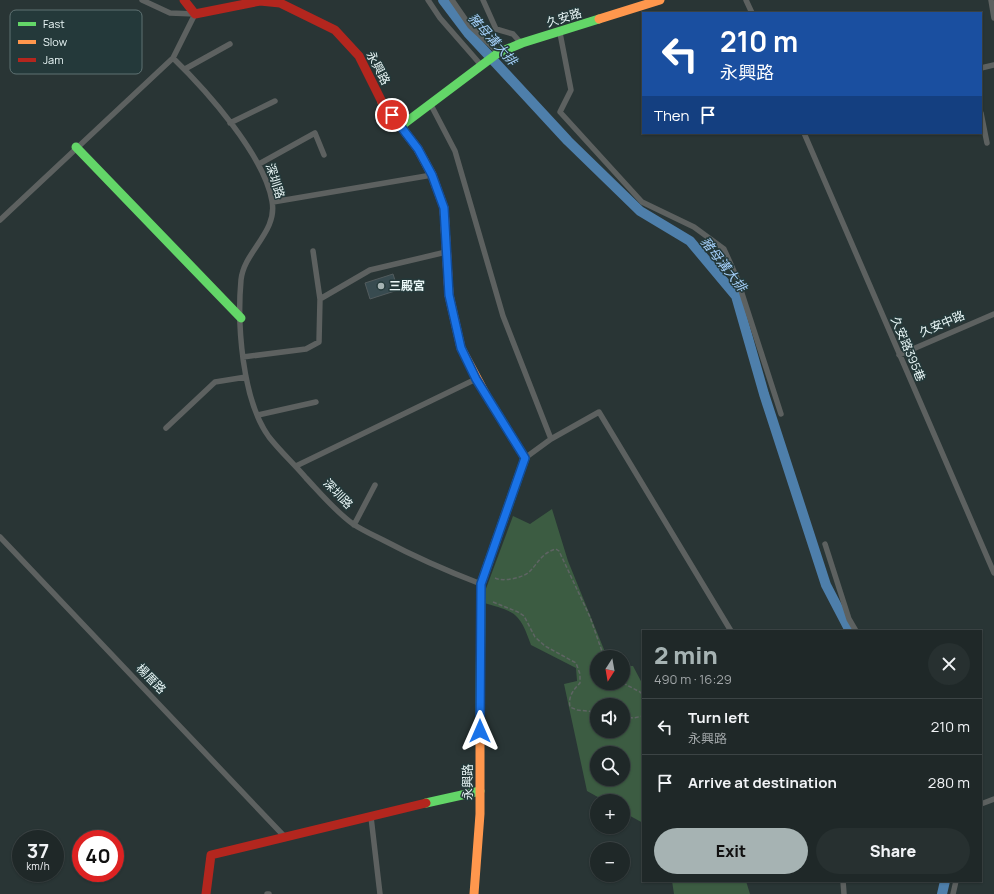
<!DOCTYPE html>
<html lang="en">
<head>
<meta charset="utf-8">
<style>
  body { margin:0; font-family:Manrope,"Noto Sans TC",sans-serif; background:#273030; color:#f1f3f6; height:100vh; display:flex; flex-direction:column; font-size:15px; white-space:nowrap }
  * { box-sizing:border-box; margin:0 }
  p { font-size:13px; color:#a1a6a8 }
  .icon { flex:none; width:22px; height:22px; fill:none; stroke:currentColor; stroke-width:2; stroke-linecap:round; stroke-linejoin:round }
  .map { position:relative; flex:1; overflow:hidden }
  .details { position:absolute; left:642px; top:630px; width:340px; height:252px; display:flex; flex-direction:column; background:#1f2828; border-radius:0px; box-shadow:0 1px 3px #0004,0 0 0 1px #3c4445 }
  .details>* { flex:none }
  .guide { position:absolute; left:642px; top:12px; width:340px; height:122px; border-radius:0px; box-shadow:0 1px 3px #0004,0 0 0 1px #3c4445; background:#1a4fa0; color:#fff; overflow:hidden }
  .needle { width:26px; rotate:191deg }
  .fabs { position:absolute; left:590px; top:650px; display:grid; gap:8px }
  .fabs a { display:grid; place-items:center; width:40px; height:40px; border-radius:50%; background:#1f2828; box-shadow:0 1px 3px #0004,0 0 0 1px #3c4445; font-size:20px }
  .speed { position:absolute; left:12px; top:830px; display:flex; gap:8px; font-size:20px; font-weight:700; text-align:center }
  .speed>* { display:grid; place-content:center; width:52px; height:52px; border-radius:50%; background:#1f2828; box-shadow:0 1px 3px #0004,0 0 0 1px #3c4445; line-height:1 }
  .speed small { font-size:10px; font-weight:400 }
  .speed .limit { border:6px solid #d22; background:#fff; color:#111 }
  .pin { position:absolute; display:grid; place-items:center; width:34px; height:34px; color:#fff; margin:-17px; border:2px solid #fff; border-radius:50%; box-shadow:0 1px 4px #0007 }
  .me { position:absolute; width:44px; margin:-22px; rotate:0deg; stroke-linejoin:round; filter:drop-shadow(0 0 3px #0008) }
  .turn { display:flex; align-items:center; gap:14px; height:84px; padding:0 12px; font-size:18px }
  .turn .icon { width:52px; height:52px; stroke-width:2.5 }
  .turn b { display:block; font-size:28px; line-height:34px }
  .then { display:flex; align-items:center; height:38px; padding:0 12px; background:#0003; gap:8px; font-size:15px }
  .round { display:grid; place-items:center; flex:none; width:42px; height:42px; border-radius:21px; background:#273030 }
  .overview { display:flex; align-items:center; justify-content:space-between; height:68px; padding:0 12px }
  h1 { font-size:24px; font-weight:800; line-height:30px; color:#a6b3b3 }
  .cta { display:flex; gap:8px; margin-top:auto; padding:8px 12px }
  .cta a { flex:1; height:46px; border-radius:24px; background:#a6b3b3; color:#111; font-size:16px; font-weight:800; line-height:46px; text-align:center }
  .cta a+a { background:#273030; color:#f1f3f6 }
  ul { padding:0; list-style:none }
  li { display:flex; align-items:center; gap:12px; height:56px; padding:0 12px; border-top:1px solid #3c4445 }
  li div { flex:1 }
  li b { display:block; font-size:15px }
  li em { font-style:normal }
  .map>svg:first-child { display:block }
  .green { fill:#3c5c42; fill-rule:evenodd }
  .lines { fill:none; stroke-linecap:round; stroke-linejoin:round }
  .canal { stroke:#4e7fab; stroke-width:10 }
  .building { fill:#384b50; stroke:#525b5d }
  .path { stroke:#5e6463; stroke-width:1.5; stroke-dasharray:4 2; stroke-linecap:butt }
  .lane { stroke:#5d6160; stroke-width:5.5 }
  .fast { stroke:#63d668; stroke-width:9 }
  .slow { stroke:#ff974d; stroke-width:9 }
  .jam { stroke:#b3261e; stroke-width:9 }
  .route-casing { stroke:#114b97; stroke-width:10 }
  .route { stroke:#1a73e8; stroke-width:7 }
  .poi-dot { fill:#a6b3b3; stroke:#24393a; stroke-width:1.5 }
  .labels { text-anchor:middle; stroke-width:3; stroke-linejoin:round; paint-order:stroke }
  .street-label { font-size:12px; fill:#eaf7f7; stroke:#24393a }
  .poi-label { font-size:12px; font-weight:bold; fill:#eaf7f7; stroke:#24393a; text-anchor:start }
  .water-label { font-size:13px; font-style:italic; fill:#a4cef8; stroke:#24393a }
  .key { fill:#24393a; stroke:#5f7273; stroke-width:1 }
  .key-label { font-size:11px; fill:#eaf7f7 }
</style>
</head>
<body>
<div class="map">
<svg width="994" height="894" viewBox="0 0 994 894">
  <rect width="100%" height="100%" fill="#293535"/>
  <path class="green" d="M 552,509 L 568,561 L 607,657 L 597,657 L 597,683 L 623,683 L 623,666 L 633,666 L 643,685 L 643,823 L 623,812 L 623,801 L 605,801 L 587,791 L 564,684 L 577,681 L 576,668 L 531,645 C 519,610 514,612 481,602 L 513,516 L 530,524 ZM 597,705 L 623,705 L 623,731 L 597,731 ZM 597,753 L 623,753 L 623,779 L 597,779 Z
    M 672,881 L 746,881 L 750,894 L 674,894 Z"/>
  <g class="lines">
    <path class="canal" d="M 443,0 L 468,33 L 568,141 L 640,211 L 690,241 L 736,296 L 764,394 L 826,585 L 850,631
      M 942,894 L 945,881"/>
  </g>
  <path class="building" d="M 393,274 L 398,290 L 370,299 L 365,283 Z"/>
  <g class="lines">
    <path class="path" d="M 495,578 C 503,582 521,578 528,573 C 538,564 541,553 556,549 L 559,551 L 590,617 L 604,657
      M 493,602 L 518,612 L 524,616 L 535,637 L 545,646 L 576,663 L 580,674 L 580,683 C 573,690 568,697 570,707 L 577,710 L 597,712
      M 623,683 L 640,692 L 643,695
      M 623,716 L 633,718 L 643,716"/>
    <path class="lane" d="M 428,0 L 440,18 L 481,65
      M 452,0 L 470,26 L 498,52
      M 483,0 L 496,29 L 513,34 L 520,42
      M 746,0 L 752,13
      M 991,0 L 994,18
      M 560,33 L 571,90 L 560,112 L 642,202 L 694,227 L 724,249 L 737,278 L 781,414
      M 173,58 C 207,91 264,155 272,201 C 278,232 244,251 241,280 C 237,324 242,400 269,437 C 280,451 294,464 306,478 C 321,494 335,511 353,524 C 362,530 373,535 383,540 C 415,557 447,571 481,584
      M 981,68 L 994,65
      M 185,69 L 230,44
      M 431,105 L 455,151 L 503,316 L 551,439
      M 981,113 L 987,143
      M 230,123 L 275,101
      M 804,133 L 994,573
      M 259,164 L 315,133 L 324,155
      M 273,202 L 432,175
      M 0,220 L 173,58 L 195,14 L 170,13 L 142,0
      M 320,299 L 370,270 L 446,252
      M 899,355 L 994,314
      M 243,357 L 306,349 L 319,342 L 320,299 L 313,251
      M 258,415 L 316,402
      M 166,428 L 215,382 L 246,377
      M 525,458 L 551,439 L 599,412 L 731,631
      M 296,466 L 476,379
      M 354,525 L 375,485
      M 0,537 L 284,836
      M 825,544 L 849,619 L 856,631
      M 981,804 L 994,799
      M 371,817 L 380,894
      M 843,881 L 844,894
      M 267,894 L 269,894
      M 953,894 L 956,881"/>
    <path class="fast" d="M 401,126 L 498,53 L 522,43 L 599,19
      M 76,147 L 241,318
      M 480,722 L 481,584 L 525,458 L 486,395
      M 426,803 L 480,791"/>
    <path class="slow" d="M 599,19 L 660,0
      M 382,102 L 418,149 L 432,175 L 444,208 L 449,295 L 461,348 L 486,395
      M 474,894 L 480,814 L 480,722"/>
    <path class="jam" d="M 184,0 L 195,14 L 260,1 L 280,3 L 335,30 L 359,56 L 382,102
      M 206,894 L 211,855 L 426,803"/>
  </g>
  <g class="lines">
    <defs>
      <path id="route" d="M 392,115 L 418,149 L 432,175 L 444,208 L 449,295 L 461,348 L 476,379 L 525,458 L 481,584 L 480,731"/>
    </defs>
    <use href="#route" class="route-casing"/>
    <use href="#route" class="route"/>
  </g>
  <circle class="poi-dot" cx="381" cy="286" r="4"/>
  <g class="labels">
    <g class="street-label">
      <text transform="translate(564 18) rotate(-17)" y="4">久安路</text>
      <text transform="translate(378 68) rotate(62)" y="4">永興路</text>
      <text transform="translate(275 181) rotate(72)" y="4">深圳路</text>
      <text transform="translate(942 324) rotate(-23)" y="4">久安中路</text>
      <text transform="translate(908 349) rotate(67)" y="4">久安路395巷</text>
      <text transform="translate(338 494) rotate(46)" y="4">深圳路</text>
      <text transform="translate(151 679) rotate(46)" y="4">楊厝路</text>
      <text transform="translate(468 782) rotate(-90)" y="4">永興路</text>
    </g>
    <g class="poi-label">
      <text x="389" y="290">三殿宮</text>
    </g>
    <g class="water-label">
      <text transform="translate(493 39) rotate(48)" y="5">豬母溝大排</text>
      <text transform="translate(724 264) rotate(52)" y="5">豬母溝大排</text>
    </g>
  </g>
  <rect x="10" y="10" width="132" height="64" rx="6" class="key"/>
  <rect x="18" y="22" width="18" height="4" fill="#63d668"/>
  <rect x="18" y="40" width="18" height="4" fill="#ff974d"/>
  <rect x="18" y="58" width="18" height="4" fill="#b3261e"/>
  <g class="key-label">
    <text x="43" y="28">Fast</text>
    <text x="43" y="46">Slow</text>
    <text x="43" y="64">Jam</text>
  </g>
</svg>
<div class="fabs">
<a><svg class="needle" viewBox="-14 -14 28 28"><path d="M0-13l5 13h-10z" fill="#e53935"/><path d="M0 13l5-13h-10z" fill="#a1a6a8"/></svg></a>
<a><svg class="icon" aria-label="sound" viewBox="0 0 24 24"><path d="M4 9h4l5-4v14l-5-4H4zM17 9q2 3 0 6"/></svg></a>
<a><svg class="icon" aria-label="search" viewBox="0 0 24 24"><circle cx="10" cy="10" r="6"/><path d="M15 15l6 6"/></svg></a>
<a>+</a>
<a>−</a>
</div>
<div class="speed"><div>37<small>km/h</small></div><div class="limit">40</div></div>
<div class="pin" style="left:392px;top:115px;background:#d93025"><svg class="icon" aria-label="arrive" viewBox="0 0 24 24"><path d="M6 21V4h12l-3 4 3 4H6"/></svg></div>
<svg class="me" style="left:480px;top:731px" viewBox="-20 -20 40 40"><path d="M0-17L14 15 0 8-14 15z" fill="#1a73e8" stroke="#fff" stroke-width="4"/></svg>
<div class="guide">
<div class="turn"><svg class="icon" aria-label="left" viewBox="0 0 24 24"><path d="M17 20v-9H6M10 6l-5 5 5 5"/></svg><div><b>210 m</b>永興路</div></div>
<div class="then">Then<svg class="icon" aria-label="arrive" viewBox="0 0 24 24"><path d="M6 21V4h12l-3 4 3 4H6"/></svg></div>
</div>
<section class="details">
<div class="overview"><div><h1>2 min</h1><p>490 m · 16:29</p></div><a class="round"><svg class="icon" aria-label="close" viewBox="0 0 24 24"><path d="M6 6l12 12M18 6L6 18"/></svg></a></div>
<ul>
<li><svg class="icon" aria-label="left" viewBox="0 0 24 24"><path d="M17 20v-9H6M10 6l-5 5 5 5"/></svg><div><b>Turn left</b><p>永興路</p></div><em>210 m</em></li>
<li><svg class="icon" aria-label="arrive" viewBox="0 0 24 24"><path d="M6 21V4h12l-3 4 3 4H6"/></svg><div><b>Arrive at destination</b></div><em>280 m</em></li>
</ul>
<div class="cta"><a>Exit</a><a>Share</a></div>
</section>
</div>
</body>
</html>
